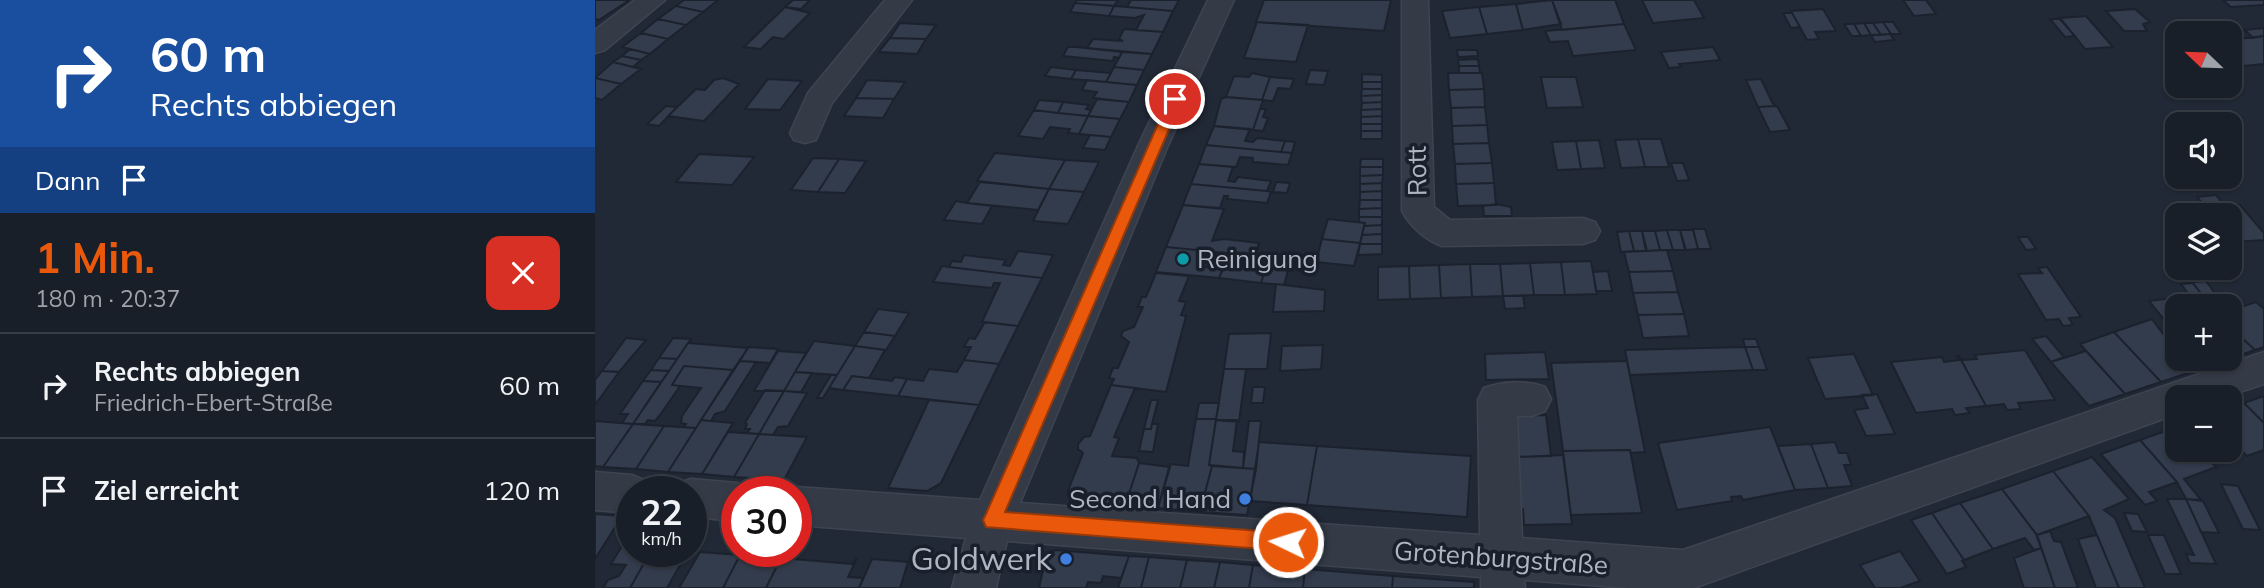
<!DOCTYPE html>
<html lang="de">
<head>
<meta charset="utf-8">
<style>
  body { margin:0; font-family:Mulish,sans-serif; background:#262c34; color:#f1f3f6; height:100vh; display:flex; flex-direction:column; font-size:26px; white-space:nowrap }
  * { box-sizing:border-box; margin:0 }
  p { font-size:23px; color:#9fa2a8 }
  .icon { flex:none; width:38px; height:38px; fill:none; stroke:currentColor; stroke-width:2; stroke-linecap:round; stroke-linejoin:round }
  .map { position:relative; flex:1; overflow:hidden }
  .side { display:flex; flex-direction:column; background:#191f28; width:595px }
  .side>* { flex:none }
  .hud { background:#1a4fa0; color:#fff; overflow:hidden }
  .needle { width:46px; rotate:293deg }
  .buttons { position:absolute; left:1570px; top:21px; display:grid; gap:14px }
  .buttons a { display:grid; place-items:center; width:77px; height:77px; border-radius:14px; background:#191f28; box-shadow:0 2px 5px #0004,0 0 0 2px #373d45; font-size:35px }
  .speed { position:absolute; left:21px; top:476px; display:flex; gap:14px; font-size:35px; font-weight:700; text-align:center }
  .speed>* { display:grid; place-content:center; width:91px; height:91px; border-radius:50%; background:#191f28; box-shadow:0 2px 5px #0004,0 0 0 2px #373d45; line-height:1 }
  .speed small { font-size:18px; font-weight:400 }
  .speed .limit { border:10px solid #d22; background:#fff; color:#111 }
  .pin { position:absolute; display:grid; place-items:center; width:60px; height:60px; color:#fff; margin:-30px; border:4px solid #fff; border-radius:50%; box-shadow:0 2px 7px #0007 }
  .me { position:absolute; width:77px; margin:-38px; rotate:274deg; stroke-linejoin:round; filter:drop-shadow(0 0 5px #0008) }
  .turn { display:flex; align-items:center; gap:24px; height:147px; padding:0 35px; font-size:32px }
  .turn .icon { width:91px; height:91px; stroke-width:2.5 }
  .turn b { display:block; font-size:49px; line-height:60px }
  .then { display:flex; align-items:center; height:66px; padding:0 35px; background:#0003; gap:14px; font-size:26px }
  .round { display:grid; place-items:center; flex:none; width:74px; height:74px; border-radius:14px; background:#262c34 }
  .head { display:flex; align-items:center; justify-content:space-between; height:119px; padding:0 35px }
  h1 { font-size:42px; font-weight:700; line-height:52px; color:#ea580c }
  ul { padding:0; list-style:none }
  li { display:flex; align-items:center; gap:21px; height:105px; padding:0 35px; border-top:2px solid #373d45 }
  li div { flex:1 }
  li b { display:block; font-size:26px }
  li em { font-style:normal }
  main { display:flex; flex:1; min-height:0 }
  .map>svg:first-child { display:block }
  .building { fill:#333c4d; stroke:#1c222d; stroke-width:2 }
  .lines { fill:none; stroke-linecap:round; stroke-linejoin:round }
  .minor-casing { stroke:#3e4450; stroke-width:3 }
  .minor { fill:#343b47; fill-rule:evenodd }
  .route { fill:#ea580c; stroke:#983908; stroke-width:2 }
  .culture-dot { fill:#0f9aa8; stroke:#1a202b; stroke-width:2.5 }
  .shop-dot { fill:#3f7fe0; stroke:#1a202b; stroke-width:2.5 }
  .labels { text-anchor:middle; stroke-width:7; stroke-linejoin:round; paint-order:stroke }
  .street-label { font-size:26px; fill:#afb5c3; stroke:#1a202b }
  .poi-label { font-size:26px; fill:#afb5c3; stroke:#1a202b; text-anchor:start }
  .near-poi-label { font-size:32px; fill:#afb5c3; stroke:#1a202b; text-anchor:end }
</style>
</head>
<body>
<main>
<section class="side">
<div class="hud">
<div class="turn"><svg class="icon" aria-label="right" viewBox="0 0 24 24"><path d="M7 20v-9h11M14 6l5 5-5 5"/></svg><div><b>60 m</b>Rechts abbiegen</div></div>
<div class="then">Dann<svg class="icon" aria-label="arrive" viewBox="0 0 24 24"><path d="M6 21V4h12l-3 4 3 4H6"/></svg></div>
</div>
<div class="head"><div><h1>1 Min.</h1><p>180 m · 20:37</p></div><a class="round" style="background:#d93025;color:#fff"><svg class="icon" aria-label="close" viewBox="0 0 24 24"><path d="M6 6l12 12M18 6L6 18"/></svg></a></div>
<ul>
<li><svg class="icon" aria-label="right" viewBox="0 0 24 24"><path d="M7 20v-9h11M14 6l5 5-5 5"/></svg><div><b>Rechts abbiegen</b><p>Friedrich-Ebert-Straße</p></div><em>60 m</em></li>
<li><svg class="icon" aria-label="arrive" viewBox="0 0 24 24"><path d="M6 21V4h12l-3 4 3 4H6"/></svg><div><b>Ziel erreicht</b></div><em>120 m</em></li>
</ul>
</section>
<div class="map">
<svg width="1669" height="588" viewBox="0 0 1669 588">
  <rect width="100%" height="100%" fill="#212936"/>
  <path class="building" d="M 0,0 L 30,0 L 33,1 L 4,20 L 0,19 Z
    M 89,0 L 123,0 L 108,12 L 81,6 Z
    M 198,0 L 215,0 L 206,9 L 190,7 Z
    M 482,0 L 523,0 L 519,6 L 480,3 Z
    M 536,0 L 584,0 L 578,11 L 532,7 Z
    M 669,0 L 796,0 L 789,31 L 661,22 Z
    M 957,0 L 966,24 L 928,30 L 921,4 Z
    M 957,0 L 1020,0 L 1029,24 L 967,30 Z
    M 1047,0 L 1099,0 L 1109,18 L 1058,23 Z
    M 1308,0 L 1331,0 L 1341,14 L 1319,16 Z
    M 1628,0 L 1669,0 L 1669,5 L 1636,7 Z
    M 480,3 L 519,6 L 514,16 L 475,12 Z
    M 921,4 L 928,30 L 892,34 L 884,7 Z
    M 81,6 L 108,12 L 91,25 L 63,19 Z
    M 519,6 L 532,7 L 578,11 L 568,32 L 541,30 L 549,15 L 540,18 L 514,16 Z
    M 190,7 L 215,13 L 189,39 L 178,37 L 166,49 L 149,47 Z
    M 884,7 L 892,34 L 855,38 L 847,11 Z
    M 1228,9 L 1241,31 L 1220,32 L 1224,39 L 1212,40 L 1196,11 Z
    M 1540,9 L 1555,22 L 1548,24 L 1552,31 L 1529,31 L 1511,11 Z
    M 1188,13 L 1197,13 L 1205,27 L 1196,28 Z
    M 1491,16 L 1518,47 L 1490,49 L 1465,18 Z
    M 63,19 L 91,25 L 73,39 L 46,33 Z
    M 1455,19 L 1465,19 L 1480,36 L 1470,37 Z
    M 662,22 L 713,25 L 701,62 L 649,58 Z
    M 1288,22 L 1298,22 L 1306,34 L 1296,34 Z
    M 1288,22 L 1296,34 L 1286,35 L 1278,23 Z
    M 305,23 L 341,25 L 331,39 L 295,38 Z
    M 1269,23 L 1276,35 L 1266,36 L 1259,24 Z
    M 1269,23 L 1278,23 L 1286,35 L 1276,35 Z
    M 1029,24 L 1041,50 L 978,56 L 973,41 L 955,42 L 950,31 Z
    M 1249,24 L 1259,24 L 1266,36 L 1257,36 Z
    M 1669,28 L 1669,36 L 1658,38 L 1650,30 Z
    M 529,29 L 568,32 L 557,54 L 492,48 L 498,39 L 528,41 L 524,39 Z
    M 46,33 L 73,39 L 55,54 L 27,47 Z
    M 1295,34 L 1299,40 L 1280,42 L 1276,35 Z
    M 1669,36 L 1669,64 L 1638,67 L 1634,63 L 1634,40 Z
    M 295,38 L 331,39 L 322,54 L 284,52 Z
    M 473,47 L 481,47 L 527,52 L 524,58 L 519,57 L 518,61 L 468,56 Z
    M 1118,47 L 1125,60 L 1084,64 L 1086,67 L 1074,68 L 1066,52 Z
    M 35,49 L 55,54 L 46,60 L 27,56 Z
    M 862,50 L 882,50 L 883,56 L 863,57 Z
    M 527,52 L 557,54 L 549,70 L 519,67 Z
    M 27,56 L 46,60 L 38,67 L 18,62 Z
    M 883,59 L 884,66 L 864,66 L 863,60 Z
    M 18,62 L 46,69 L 26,84 L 0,78 Z
    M 864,66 L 884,66 L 885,73 L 864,73 Z
    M 456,67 L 481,70 L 476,79 L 450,76 Z
    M 519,67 L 549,70 L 542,85 L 511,82 Z
    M 481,70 L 516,73 L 511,82 L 476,79 Z
    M 715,70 L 733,71 L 729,85 L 711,84 Z
    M 657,73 L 675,77 L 667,100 L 631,97 L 639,76 L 654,77 Z
    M 853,73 L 887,73 L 889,89 L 854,90 Z
    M 767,74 L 787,75 L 787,82 L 767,82 Z
    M 675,77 L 699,79 L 695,89 L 683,88 L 678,101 L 667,100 Z
    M 946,77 L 981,77 L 988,107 L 952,108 Z
    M 0,78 L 26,84 L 7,100 L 0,98 Z
    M 128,78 L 144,84 L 109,121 L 73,116 L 101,89 L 110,90 L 119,80 Z
    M 173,79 L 207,81 L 185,110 L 150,109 Z
    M 1166,79 L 1177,102 L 1180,106 L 1163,107 L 1151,80 Z
    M 272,80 L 310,82 L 299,99 L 261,98 Z
    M 492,80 L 511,82 L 542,85 L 534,102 L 498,98 L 502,92 L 487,90 Z
    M 767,82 L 787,82 L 787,89 L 767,89 Z
    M 767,89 L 787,89 L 787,95 L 766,96 Z
    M 889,89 L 890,107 L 856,108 L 854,90 Z
    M 787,95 L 787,102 L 767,103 L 766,96 Z
    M 631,97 L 668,100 L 658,130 L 619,126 L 626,99 Z
    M 261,98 L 299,99 L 288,118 L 249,116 Z
    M 502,99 L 534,102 L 525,119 L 493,116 Z
    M 444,100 L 468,102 L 463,113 L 439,110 Z
    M 468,102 L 494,105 L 491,109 L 496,110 L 493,116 L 463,113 Z
    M 787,102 L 787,109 L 766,110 L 767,103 Z
    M 71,106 L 82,107 L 64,126 L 52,124 Z
    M 1182,106 L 1195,130 L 1175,132 L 1163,107 Z
    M 890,107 L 892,125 L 857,126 L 856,108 Z
    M 665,109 L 671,109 L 668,117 L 673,118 L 668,131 L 658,130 Z
    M 787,109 L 787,116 L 766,117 L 766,110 Z
    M 439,110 L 463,113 L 493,116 L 484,134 L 473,133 L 475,129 L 455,127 L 448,139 L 423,136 Z
    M 493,116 L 525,119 L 516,137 L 484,134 Z
    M 787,116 L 787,124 L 766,124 L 766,117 Z
    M 766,124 L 787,124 L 787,131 L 766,131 Z
    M 892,125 L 894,143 L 858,144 L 857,126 Z
    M 619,126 L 655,129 L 650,141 L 658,142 L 662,138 L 690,141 L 686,152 L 611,145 Z
    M 766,131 L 787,131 L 787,139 L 766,139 Z
    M 495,135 L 516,137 L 510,150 L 488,148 Z
    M 1043,139 L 1050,167 L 1026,168 L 1020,140 Z
    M 1043,139 L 1066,139 L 1074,167 L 1050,167 Z
    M 1004,140 L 1010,168 L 986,169 L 981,141 Z
    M 690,141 L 700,142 L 697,153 L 686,152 Z
    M 981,141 L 986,169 L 962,170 L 957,142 Z
    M 894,143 L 897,163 L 860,164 L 858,144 Z
    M 611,145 L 686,152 L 697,153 L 693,165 L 658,162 L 658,158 L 645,157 L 641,167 L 604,164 Z
    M 400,153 L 470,160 L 454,189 L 382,181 Z
    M 104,154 L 159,157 L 137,185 L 81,182 Z
    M 218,158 L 244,159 L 223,192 L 196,190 Z
    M 244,159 L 271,161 L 250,193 L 223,192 Z
    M 766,159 L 788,159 L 788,167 L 765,167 Z
    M 470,160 L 504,162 L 489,192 L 454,189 Z
    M 897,163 L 899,183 L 861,184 L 860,164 Z
    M 1076,163 L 1088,163 L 1094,180 L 1082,181 Z
    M 604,164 L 638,167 L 633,181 L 640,182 L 643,177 L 676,181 L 672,191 L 596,184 Z
    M 765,167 L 788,167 L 788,175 L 765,176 Z
    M 788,175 L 787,183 L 765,184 L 765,176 Z
    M 385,182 L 454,189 L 443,210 L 372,203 Z
    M 681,182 L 695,183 L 692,193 L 678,192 Z
    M 787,183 L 787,191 L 765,192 L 765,184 Z
    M 899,183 L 901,205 L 863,206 L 861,184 Z
    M 596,184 L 672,191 L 676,192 L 672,203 L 632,199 L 633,196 L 629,196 L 625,208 L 588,205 Z
    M 454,189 L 489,192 L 473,224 L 438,221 Z
    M 787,191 L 787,200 L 765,200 L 765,192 Z
    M 1621,195 L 1631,207 L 1611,208 L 1602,197 Z
    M 765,200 L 787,200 L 787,208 L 764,209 Z
    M 361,201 L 372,203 L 397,206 L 387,224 L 349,220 Z
    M 901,204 L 916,207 L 917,216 L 889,216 L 888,206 Z
    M 588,205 L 629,209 L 617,241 L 629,239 L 664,243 L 660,256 L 571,247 Z
    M 1645,205 L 1669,233 L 1669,240 L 1639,242 L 1634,237 L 1634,215 L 1617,215 L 1611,208 Z
    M 787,208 L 787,217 L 764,217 L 764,209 Z
    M 1611,208 L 1617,215 L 1590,215 L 1586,210 Z
    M 764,217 L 787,217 L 787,225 L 769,226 L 770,223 L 764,222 Z
    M 733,219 L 770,223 L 765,243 L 727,239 Z
    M 787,225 L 787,234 L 767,235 L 769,226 Z
    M 1110,229 L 1116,249 L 1103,249 L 1098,229 Z
    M 1072,230 L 1085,230 L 1090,250 L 1078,250 Z
    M 1072,230 L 1078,250 L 1065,250 L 1060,231 Z
    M 1085,230 L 1098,230 L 1103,249 L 1091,250 Z
    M 1034,231 L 1047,231 L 1051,251 L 1039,251 Z
    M 1034,231 L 1039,251 L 1026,252 L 1022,232 Z
    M 1047,231 L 1060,231 L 1065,250 L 1052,251 Z
    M 787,234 L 787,244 L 765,244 L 767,235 Z
    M 1423,237 L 1433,237 L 1441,249 L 1431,250 Z
    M 727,239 L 765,243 L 759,266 L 721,262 Z
    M 765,244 L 787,244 L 787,254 L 763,255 Z
    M 571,247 L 614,251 L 607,267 L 628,269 L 624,278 L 561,272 Z
    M 1072,250 L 1078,271 L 1034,272 L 1029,252 Z
    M 423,251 L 458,255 L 447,278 L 354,267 L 357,261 L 366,262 L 369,255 L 411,260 L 408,265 L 415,266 Z
    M 996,261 L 1002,294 L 970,295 L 966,262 Z
    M 966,262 L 970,295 L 939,295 L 935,263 Z
    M 630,263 L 671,268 L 666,283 L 624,278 Z
    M 935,263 L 939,295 L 908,296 L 905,264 Z
    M 1574,263 L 1582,263 L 1582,268 L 1587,268 L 1596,279 L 1586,280 Z
    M 875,264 L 877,297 L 846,298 L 844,265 Z
    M 875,264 L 905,264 L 908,296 L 877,297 Z
    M 844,265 L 846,298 L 815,299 L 814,266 Z
    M 347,266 L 354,267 L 447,278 L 423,326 L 387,322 L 405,283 L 399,283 L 397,288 L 338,282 Z
    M 814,266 L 815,299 L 783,300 L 783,267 Z
    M 1452,267 L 1486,317 L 1474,318 L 1478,325 L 1468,326 L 1464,319 L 1451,320 L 1423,274 L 1447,273 L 1443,268 Z
    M 671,268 L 693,270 L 689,285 L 666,283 Z
    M 1587,268 L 1602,268 L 1611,281 L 1597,282 Z
    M 1013,271 L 1017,291 L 1001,291 L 998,272 Z
    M 1078,271 L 1083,292 L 1038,293 L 1034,272 Z
    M 561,273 L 594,276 L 584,301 L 591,302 L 586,315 L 591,316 L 571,392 L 516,385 L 519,379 L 514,378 L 518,368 L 523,368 L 534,342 L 526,336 L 528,331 L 539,327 L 548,307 L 543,307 L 547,297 L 551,297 Z
    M 1611,281 L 1629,306 L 1616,306 L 1597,282 Z
    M 1598,283 L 1616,306 L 1603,306 L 1586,284 Z
    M 681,284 L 730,290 L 729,311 L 678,312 Z
    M 1083,292 L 1089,314 L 1043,315 L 1038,293 Z
    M 908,296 L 928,296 L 930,308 L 910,309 Z
    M 1570,299 L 1582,315 L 1582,331 L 1579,332 L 1554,301 Z
    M 1661,302 L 1669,309 L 1669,347 L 1660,350 L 1634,326 L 1634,311 Z
    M 283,309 L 314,313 L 300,336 L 269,332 Z
    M 1089,314 L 1094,336 L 1048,338 L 1043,315 Z
    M 1557,319 L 1582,353 L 1582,359 L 1586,359 L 1596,372 L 1566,382 L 1519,332 Z
    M 390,322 L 423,326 L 404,364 L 369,360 L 376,347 L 369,347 L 374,338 L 380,339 Z
    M 1634,326 L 1660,350 L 1622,363 L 1618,359 L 1634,359 Z
    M 1582,331 L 1582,353 L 1569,335 Z
    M 269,332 L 300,336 L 291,350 L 260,346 Z
    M 1519,332 L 1566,382 L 1530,394 L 1485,344 Z
    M 676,333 L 672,369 L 629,369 L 634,334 Z
    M 1451,336 L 1469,357 L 1456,362 L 1437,339 Z
    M 31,338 L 51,340 L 24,372 L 7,371 Z
    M 78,338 L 96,339 L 82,359 L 64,358 Z
    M 1148,339 L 1161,339 L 1164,347 L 1150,347 Z
    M 219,341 L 260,346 L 242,375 L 200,372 Z
    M 93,343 L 153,348 L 138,370 L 89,366 L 77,385 L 85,386 L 65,415 L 60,421 L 53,420 L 50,424 L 38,424 Z
    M 728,345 L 726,369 L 685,371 L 687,346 Z
    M 260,346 L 290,350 L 274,378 L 257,376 L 248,390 L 234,388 Z
    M 153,347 L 183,349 L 175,363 L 145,361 Z
    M 1150,347 L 1164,347 L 1172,370 L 1158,370 Z
    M 1150,347 L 1158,370 L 1035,375 L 1030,350 Z
    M 1430,350 L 1460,400 L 1423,403 L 1426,409 L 1412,410 L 1409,404 L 1391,406 L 1364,356 L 1367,360 L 1382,359 L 1380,355 Z
    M 183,351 L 211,353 L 189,391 L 159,391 Z
    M 1491,351 L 1530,394 L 1494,406 L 1456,362 Z
    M 950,352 L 954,379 L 891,380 L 890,354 Z
    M 1259,354 L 1278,395 L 1230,399 L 1213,358 Z
    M 1362,356 L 1364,356 L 1391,406 L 1371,408 L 1375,413 L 1360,415 L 1357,409 L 1321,413 L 1296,362 L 1347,357 L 1349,362 L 1365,360 Z
    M 64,358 L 82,359 L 74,371 L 56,370 Z
    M 1586,359 L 1618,359 L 1622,363 L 1596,372 Z
    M 369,360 L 404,364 L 384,405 L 303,396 L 312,379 L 328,381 L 334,369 L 362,372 Z
    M 145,361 L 161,362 L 130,411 L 120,414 L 116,421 L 106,420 Z
    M 1032,361 L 1050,452 L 1036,453 L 1035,450 L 968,451 L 956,363 Z
    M 89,366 L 138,370 L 101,428 L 88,427 L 91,424 L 86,423 L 87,416 L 106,388 L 77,385 Z
    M 629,369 L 651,369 L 644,422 L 621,420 Z
    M 56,370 L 74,371 L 66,382 L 48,381 Z
    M 7,371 L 24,372 L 0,405 L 0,380 Z
    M 200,372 L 217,373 L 206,392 L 189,391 Z
    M 236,375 L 242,375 L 228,398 L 222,398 Z
    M 257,376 L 297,381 L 300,377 L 312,379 L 303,396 L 248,390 Z
    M 48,381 L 66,382 L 38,424 L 27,423 L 33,414 L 25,414 Z
    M 516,385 L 540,388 L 519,437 L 524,438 L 517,456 L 542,458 L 544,463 L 530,506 L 479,502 L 472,493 L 488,453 L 483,449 L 483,444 L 489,437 L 495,436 Z
    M 658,387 L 670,387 L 668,403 L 656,403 Z
    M 170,390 L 189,391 L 164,434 L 152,433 L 155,429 L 150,429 L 152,424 L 150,423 Z
    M 189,391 L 212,393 L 193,426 L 183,427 L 178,435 L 164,434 Z
    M 1282,394 L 1300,434 L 1271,436 L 1259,410 L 1273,408 L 1267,395 Z
    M 1669,396 L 1669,423 L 1649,403 Z
    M 334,400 L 384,405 L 346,483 L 332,491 L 293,488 Z
    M 556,400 L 563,400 L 557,424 L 556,429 L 549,429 Z
    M 604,403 L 624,403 L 621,419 L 601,419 Z
    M 1649,403 L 1669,423 L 1669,450 L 1652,456 L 1634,439 L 1634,409 Z
    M 951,415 L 956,456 L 922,457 L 918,416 Z
    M 601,419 L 621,419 L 614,465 L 617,466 L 605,512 L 563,508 L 575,464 L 593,466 Z
    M 106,420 L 138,423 L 107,474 L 73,472 Z
    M 621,420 L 642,420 L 638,451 L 649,452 L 648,468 L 614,465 Z
    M 0,421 L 38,424 L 8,467 L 0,466 Z
    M 654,421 L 666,421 L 661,469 L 648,468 Z
    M 38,424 L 69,426 L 41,469 L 8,467 Z
    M 557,424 L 563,424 L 558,452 L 544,451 L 549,429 L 556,429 Z
    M 69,426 L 101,428 L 73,472 L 41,469 Z
    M 1175,427 L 1200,490 L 1148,500 L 1146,496 L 1136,497 L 1137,501 L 1082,510 L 1063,443 Z
    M 1582,427 L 1582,450 L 1605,450 L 1621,467 L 1589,479 L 1606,500 L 1591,499 L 1582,482 L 1545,440 Z
    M 133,432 L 164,434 L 139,477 L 107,474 Z
    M 164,434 L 212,437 L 189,480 L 139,477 Z
    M 1545,440 L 1582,482 L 1554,492 L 1562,501 L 1550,505 L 1506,454 Z
    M 664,442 L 722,446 L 712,505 L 655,501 Z
    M 1240,442 L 1244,453 L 1252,453 L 1256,465 L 1249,465 L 1257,486 L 1233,488 L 1216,444 Z
    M 1216,444 L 1233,488 L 1200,490 L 1183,446 Z
    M 722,446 L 876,456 L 872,517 L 712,505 Z
    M 1035,450 L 1047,513 L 976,515 L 968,451 Z
    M 968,455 L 977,524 L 929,525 L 928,509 L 922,509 L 922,457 Z
    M 1497,457 L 1534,499 L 1509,510 L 1520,518 L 1550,588 L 1524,588 L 1494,516 L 1458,471 Z
    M 544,463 L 575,467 L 563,508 L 530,506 Z
    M 617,466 L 661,469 L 652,515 L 605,512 Z
    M 1458,471 L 1494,516 L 1442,535 L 1407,489 Z
    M 1626,484 L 1643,486 L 1665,530 L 1648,529 Z
    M 1407,489 L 1441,534 L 1446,548 L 1439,550 L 1430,538 L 1398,549 L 1365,503 Z
    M 1572,499 L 1591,499 L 1621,564 L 1595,563 L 1591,554 L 1599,555 Z
    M 1591,499 L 1608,501 L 1624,533 L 1606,532 Z
    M 1365,503 L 1398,549 L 1369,560 L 1337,513 Z
    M 1337,513 L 1369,560 L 1367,561 L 1371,567 L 1352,574 L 1316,520 Z
    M 1529,513 L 1543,514 L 1552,532 L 1537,531 Z
    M 0,514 L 27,516 L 0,559 Z
    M 37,530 L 37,551 L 56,551 L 35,588 L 8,588 L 13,580 L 24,576 L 31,565 L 16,564 Z
    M 1455,531 L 1459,541 L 1466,542 L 1483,588 L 1460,588 L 1442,535 Z
    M 1502,535 L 1524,588 L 1501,588 L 1483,539 Z
    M 1553,535 L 1569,535 L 1586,574 L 1570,574 Z
    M 1446,548 L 1460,588 L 1429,588 L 1419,558 Z
    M 460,550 L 534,556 L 526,578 L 508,576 L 506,583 L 493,582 L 491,588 L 444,588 L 451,557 Z
    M 56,551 L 93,551 L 72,588 L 35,588 Z
    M 1305,551 L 1325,581 L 1305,588 L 1280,588 L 1265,565 Z
    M 105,552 L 145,555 L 128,588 L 84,588 Z
    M 145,555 L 186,558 L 171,588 L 128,588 Z
    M 534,556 L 554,557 L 546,588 L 523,588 Z
    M 554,557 L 592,560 L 585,588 L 546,588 Z
    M 186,558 L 257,564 L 262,558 L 253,577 L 268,578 L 264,588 L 171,588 Z
    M 277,559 L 313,562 L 305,588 L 264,588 Z
    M 592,560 L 625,562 L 619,588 L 585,588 Z
    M 625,562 L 658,565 L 654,588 L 619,588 Z
    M 658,565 L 710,569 L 708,588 L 654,588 Z
    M 710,569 L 798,576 L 797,588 L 708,588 Z
    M 798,576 L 879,582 L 879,588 L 797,588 Z"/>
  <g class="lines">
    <defs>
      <path id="minor" d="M 40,0 L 70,0 L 10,50 L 0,53 L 0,30 Z
        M 290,0 L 317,0 L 237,103 L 221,140 L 210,143 L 199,140 L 195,133 L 213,93 Z
        M 613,0 L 639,0 L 572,148 L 425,503 L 885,535 L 883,400 L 889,388 C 908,381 931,380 950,387 L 956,399 L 950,411 L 937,416 L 922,416 L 927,538 L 1088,550 L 1669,352 L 1669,384 L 1630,397 L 1582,397 L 1582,414 L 1099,588 L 1033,588 L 929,580 L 930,588 L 886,588 L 886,577 L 412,541 L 401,588 L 357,588 L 371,538 L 201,525 L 201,492 L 188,492 L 201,487 L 385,500 L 542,148 Z
        M 807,0 L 833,0 L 839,207 L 855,220 L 988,218 L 1000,222 L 1005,231 L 1000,240 L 988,244 L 847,246 C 830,240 815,226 807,211 Z
        M 0,472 L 37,475 L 51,481 L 56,492 L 37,492 L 37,513 L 0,510 Z
        M 96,479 L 142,483 L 157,488 L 158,492 L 142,492 L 142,521 L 96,517 L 96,492 L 78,492 L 82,484 Z"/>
    </defs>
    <use href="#minor" class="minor-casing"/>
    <use href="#minor" class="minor"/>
  </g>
  <path class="route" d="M 580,94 L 587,99 L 410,512 L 693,533 L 700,536 L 703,542 L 700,549 L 693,551 L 391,527 L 388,520 L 391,514 L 574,99 Z"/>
  <circle class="culture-dot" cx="588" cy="259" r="7"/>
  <g class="shop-dot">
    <circle cx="650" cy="499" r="7"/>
    <circle cx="471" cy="559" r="7"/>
  </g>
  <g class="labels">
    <g class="street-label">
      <text transform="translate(822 171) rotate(-91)" y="9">Rott</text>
      <text transform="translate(906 558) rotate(4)" y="9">Grotenburgstraße</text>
    </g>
    <g class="poi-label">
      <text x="602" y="268">Reinigung</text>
      <text x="636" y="508" text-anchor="end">Second Hand</text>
    </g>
    <g class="near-poi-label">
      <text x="457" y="570">Goldwerk</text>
    </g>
  </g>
</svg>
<div class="buttons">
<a><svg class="needle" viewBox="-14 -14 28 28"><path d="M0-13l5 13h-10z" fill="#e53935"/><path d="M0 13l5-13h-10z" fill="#9fa2a8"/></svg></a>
<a><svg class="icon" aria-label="sound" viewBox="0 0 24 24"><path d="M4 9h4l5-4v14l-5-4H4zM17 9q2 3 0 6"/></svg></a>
<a><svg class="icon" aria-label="layers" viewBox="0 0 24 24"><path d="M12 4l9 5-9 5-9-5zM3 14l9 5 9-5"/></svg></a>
<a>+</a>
<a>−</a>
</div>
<div class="speed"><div>22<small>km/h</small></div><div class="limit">30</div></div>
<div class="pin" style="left:580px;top:99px;background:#d93025"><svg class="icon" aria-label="arrive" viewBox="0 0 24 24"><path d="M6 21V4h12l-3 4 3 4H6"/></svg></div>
<svg class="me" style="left:693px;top:542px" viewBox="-20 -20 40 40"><circle r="17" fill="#ea580c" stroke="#fff" stroke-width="3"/><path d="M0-11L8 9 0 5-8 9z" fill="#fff"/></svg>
</div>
</main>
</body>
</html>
